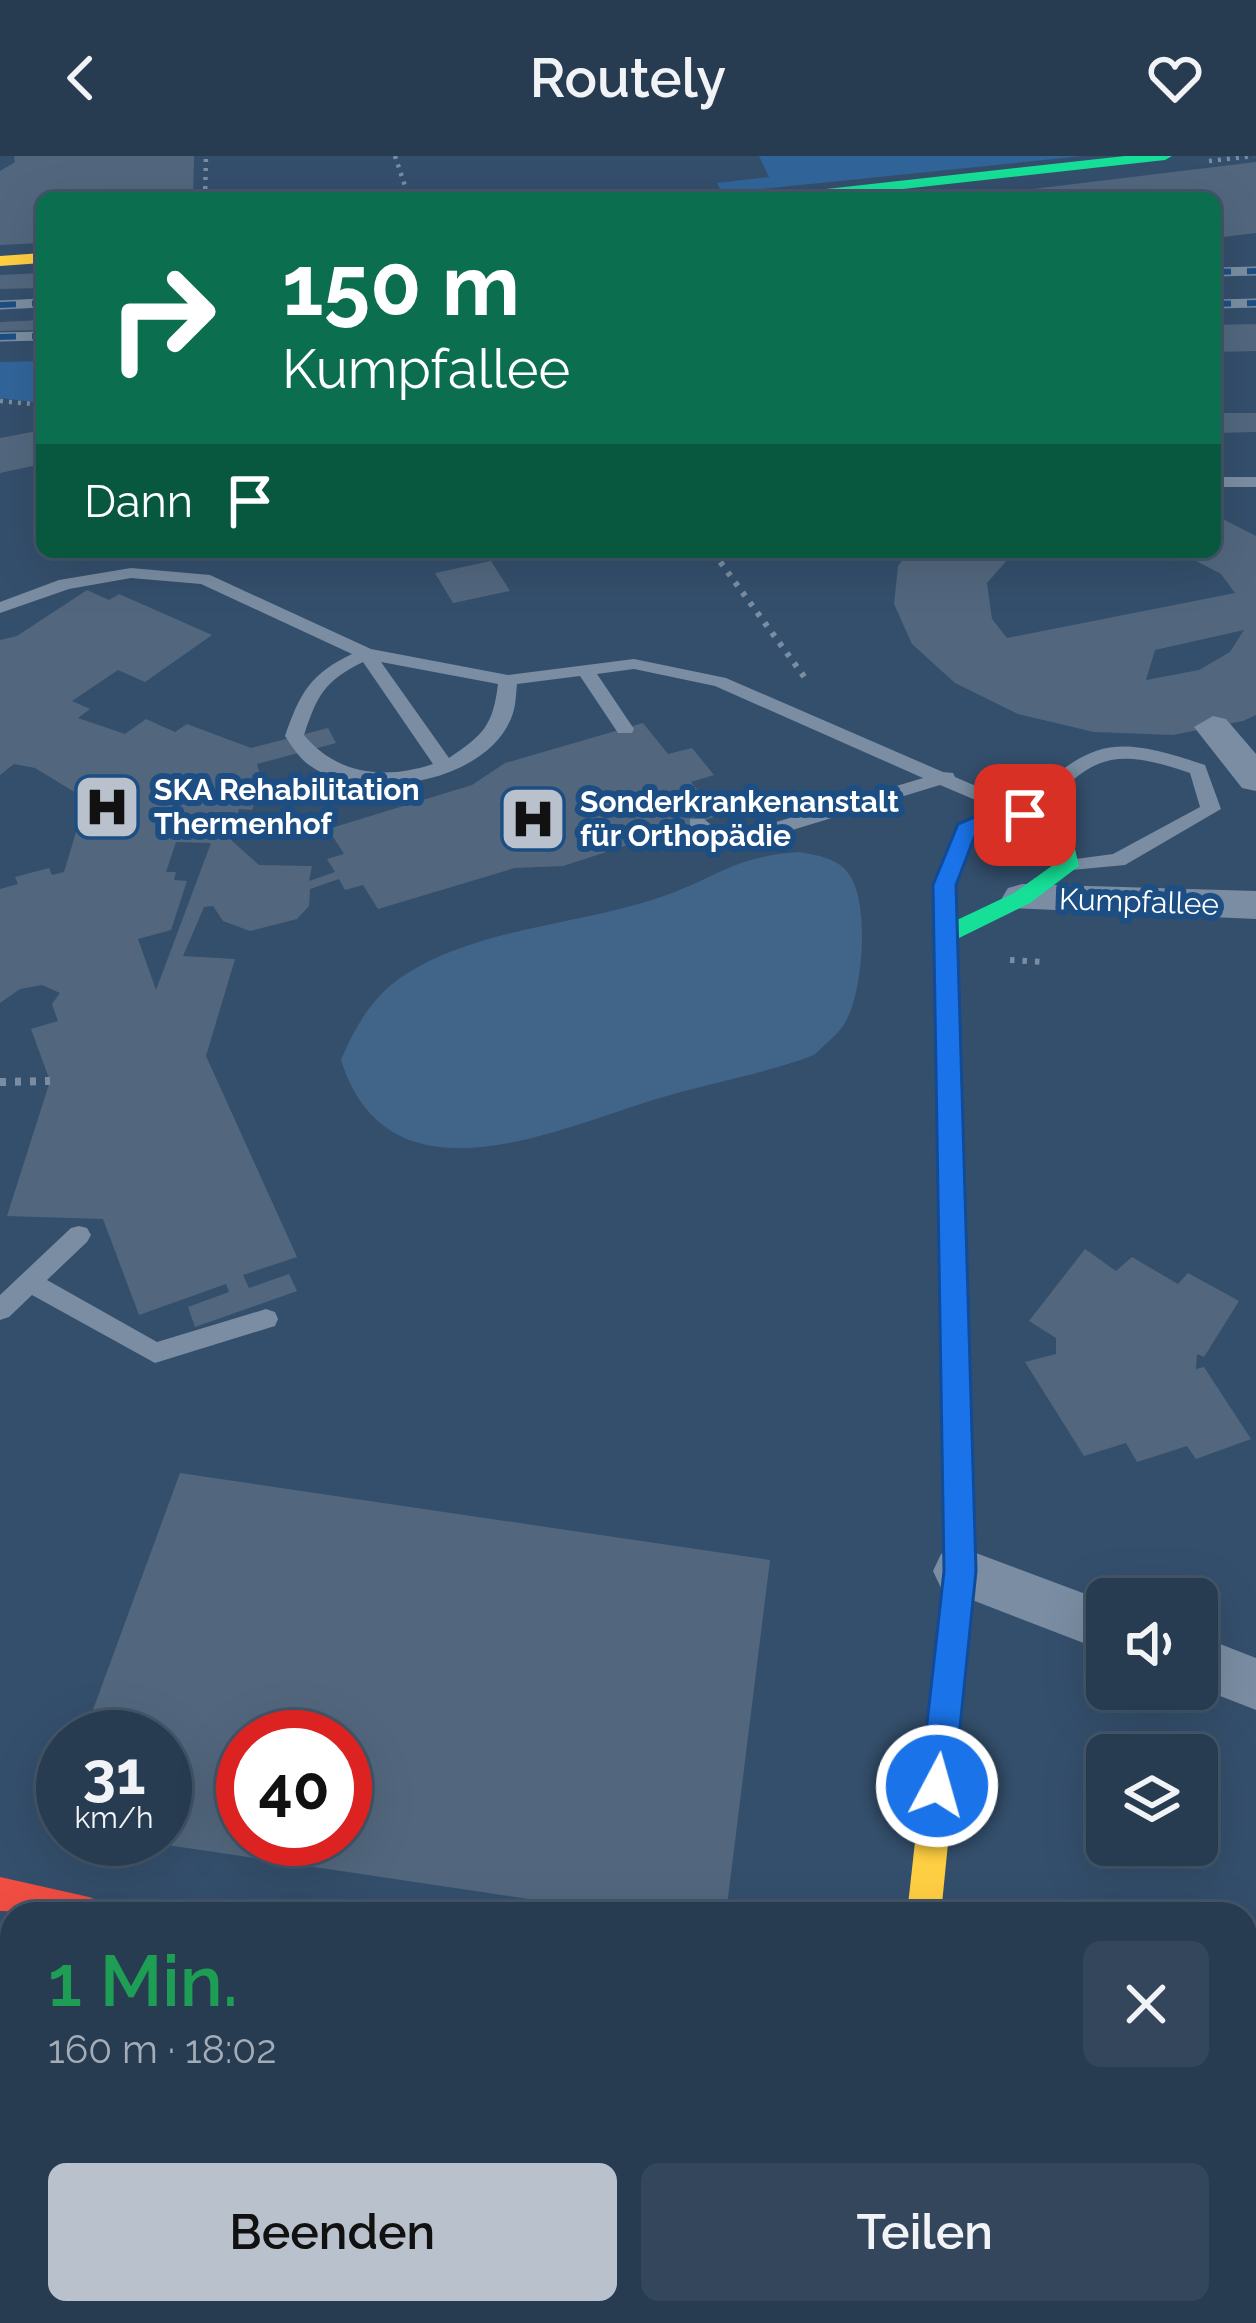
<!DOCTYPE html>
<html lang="de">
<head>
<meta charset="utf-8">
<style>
  body { margin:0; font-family:Raleway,sans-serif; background:#33465b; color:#f1f3f6; height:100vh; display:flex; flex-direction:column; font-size:45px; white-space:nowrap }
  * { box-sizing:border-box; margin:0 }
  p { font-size:39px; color:#a4adb7 }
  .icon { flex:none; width:66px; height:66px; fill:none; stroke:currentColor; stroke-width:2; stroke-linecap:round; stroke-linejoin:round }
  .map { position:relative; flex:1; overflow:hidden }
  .sheet { position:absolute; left:0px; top:1746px; width:1257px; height:423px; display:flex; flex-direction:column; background:#273b51; border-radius:36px 36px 0 0; box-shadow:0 12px 48px #0002,0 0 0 3px #435568 }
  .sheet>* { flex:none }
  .guide { position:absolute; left:36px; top:36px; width:1185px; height:366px; border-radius:18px; box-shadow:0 12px 48px #0002,0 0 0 3px #435568; background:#0b6e4f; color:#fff; overflow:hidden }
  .controls { position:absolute; left:1086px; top:1422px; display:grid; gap:24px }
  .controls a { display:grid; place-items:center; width:132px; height:132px; border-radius:18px; background:#273b51; box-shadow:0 12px 48px #0002,0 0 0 3px #435568; font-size:60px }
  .speed { position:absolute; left:36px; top:1554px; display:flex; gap:24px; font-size:60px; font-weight:700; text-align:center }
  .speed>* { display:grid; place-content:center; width:156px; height:156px; border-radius:50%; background:#273b51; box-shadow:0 12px 48px #0002,0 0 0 3px #435568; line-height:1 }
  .speed small { font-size:30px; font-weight:400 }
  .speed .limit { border:18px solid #d22; background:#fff; color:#111 }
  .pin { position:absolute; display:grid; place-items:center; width:102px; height:102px; color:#fff; margin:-51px; border-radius:24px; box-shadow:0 6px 18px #0006 }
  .me { position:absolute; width:132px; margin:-66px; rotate:6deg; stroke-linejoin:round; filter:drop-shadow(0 0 9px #0008) }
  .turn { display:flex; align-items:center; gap:42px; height:252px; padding:0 48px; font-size:54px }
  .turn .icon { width:156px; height:156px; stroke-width:2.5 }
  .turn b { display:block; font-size:84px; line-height:102px }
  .then { display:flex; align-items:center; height:114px; padding:0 48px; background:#0003; gap:24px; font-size:45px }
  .round { display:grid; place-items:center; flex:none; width:126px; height:126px; border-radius:18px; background:#33465b }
  .headline { display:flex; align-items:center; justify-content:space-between; height:204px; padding:0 48px }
  h1 { font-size:72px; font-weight:600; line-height:90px; color:#1e9e55 }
  .button { display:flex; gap:24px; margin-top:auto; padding:24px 48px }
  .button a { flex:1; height:138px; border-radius:18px; background:#b8c1cc; color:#111; font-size:48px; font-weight:600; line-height:138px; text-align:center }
  .button a+a { background:#33465b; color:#f1f3f6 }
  header { display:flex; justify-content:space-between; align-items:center; height:156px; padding:0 48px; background:#273b51; font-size:54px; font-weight:600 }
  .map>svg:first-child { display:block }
  .green { fill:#31659a }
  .water { fill:#416489 }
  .building { fill:#52677e; fill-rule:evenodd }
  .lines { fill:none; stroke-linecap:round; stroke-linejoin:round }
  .path-far2 { stroke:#7a8da2; stroke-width:4.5; stroke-dasharray:3 6; stroke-linecap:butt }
  .path-far1 { stroke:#7a8da2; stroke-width:6; stroke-dasharray:4.5 8; stroke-linecap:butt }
  .path { stroke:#7a8da2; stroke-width:8; stroke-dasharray:6 9; stroke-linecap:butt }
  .lane { fill:#7a8da2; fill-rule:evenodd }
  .street { fill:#7a8da2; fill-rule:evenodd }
  .fast { fill:#16e098; fill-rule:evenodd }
  .slow { fill:#ffcf43; fill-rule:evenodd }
  .jam { fill:#f24e42; fill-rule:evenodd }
  .rail-casing { stroke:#7b8fa2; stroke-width:9 }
  .rail { stroke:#1d4e83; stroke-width:6; stroke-dasharray:16; stroke-linecap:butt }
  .route { fill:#1a73e8; stroke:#114b97; stroke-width:3 }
  .labels { text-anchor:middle; stroke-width:12; stroke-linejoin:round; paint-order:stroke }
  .poi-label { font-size:30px; font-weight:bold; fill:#fff; stroke:#1d4e83; text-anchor:start }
  .street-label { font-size:30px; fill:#fff; stroke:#1d4e83 }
</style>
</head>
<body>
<header><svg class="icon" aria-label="back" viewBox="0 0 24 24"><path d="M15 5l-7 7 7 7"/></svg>Routely<svg class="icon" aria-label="heart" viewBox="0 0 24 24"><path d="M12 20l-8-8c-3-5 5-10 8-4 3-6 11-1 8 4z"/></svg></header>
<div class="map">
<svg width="1256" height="2167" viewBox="0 0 1256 2167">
  <rect width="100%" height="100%" fill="#344f6c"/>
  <path class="green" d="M 759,0 L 1083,0 L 722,37 L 717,27 L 769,21 Z
    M 42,205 L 42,247 L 0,242 L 0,206 Z
    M 0,1774 L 12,1776 L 12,2157 L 180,2157 L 159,2167 L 0,2167 Z
    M 1256,2077 L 1256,2167 L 1011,2167 L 1038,2157 L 1245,2157 L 1245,2081 Z
    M 342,2157 L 660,2157 L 637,2167 L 320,2167 Z"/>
  <path class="water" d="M 799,696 C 816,699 838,702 849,718 C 870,747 863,835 846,865 C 840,877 824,889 814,899 C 761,919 707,927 653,944 C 550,976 388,1052 341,904 C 355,870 374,838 406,818 C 480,771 580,769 661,741 C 719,721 731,701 799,696 Z"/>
  <path class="building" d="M 14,0 L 194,0 L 193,42 L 42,42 L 42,87 L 0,89 L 0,15 L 15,6 Z
    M 1256,6 L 1256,77 L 1215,82 L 1215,42 L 959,42 Z
    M 42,117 L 42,132 L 0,133 L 0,119 Z
    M 42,164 L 42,174 L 0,175 L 0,166 Z
    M 1256,168 L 1256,195 L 1215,196 L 1215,169 Z
    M 1215,257 L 1256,257 L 1256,276 L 1215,277 Z
    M 42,274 L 42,308 L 0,317 L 0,282 Z
    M 1215,359 L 1256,380 L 1256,559 L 1243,565 L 1173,579 L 1094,576 L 1018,558 L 955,527 L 912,488 L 894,448 L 898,410 L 909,396 L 1014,396 L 987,427 L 992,463 L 1007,482 L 1235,437 L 1221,418 L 1179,396 L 1215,396 ZM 1244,474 L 1230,496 L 1199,514 L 1146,524 L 1155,494 Z
    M 491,405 L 510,435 L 453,447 L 435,417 Z
    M 87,434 L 109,444 L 119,438 L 212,479 L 145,526 L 118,514 L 72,545 L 90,553 L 78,562 L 125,578 L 146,563 L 175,576 L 187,568 L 251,592 L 328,572 L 336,587 L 257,608 L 261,623 L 252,654 L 239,653 L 231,684 L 259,709 L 312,710 L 309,725 L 335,716 L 327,703 L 344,698 L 328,673 L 472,629 L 505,607 L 643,567 L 668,598 L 692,592 L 714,619 L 691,626 L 718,660 L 563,710 L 515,712 L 378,753 L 363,729 L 345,734 L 339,723 L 310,733 L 309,750 L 297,763 L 250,775 L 223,765 L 213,750 L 204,751 L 183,800 L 235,803 L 206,900 L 297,1101 L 243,1119 L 249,1132 L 289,1118 L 297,1135 L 195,1171 L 188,1151 L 229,1136 L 226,1128 L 139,1159 L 103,1063 L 7,1060 L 50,925 L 31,873 L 58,865 L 52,848 L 60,837 L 42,829 L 20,833 L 0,847 L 0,733 L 18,728 L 15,721 L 49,712 L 52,719 L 64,716 L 86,643 L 35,612 L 14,608 L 0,619 L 0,484 L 17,480 ZM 176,686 L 211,687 L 156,834 L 138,783 L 171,774 L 187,725 L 174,724 L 176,716 L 166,716 Z
    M 1085,1093 L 1116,1115 L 1132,1101 L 1178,1128 L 1188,1117 L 1239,1145 L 1204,1201 L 1197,1198 L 1196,1213 L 1204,1211 L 1251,1283 L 1196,1303 L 1187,1290 L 1137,1306 L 1126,1287 L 1084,1300 L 1025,1206 L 1056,1198 L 1056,1182 L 1029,1165 Z
    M 180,1317 L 770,1404 L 726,1758 L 629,1758 L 147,1686 L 165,1683 L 165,1581 L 83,1581 ZM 243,1581 L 345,1581 L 345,1683 L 243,1683 Z"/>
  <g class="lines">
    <path class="path-far2" d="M 395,0 L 409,42
      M 1209,5 L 1254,0
      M 205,42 L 206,0
      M 701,42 L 739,38
      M 0,245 L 42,249"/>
    <path class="path-far1" d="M 713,396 L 808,526
      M 1010,804 L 1044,806"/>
    <path class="path" d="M 0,926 L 50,925"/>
    <path class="lane" d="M 1215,321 L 1256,321 L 1256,331 L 1215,331 Z
      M 131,412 L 210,419 L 371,493 L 508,519 L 634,503 L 726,522 L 943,616 L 953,617 L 955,621 L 1022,650 C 1091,582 1113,578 1205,609 L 1221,653 L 1125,709 L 1061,715 L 1061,705 L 1113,698 L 1200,651 L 1190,617 C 1105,588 1092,603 1032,663 L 1025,665 L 940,629 L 723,695 L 690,671 L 690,663 L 704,663 L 726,681 L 923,622 L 715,530 L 634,513 L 597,518 L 634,573 L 632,577 L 618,577 L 580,520 L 517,528 C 516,537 516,548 513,557 C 492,626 364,649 309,609 C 299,602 291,589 285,580 C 300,537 310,518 352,498 L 201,428 L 131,422 L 69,433 L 0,457 L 0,446 L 59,424 ZM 363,506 L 433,608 C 385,624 337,619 304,579 C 317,540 324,525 363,506 ZM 381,506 L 498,528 C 493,570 483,579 449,602 Z
      M 79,1070 L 87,1072 L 91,1079 L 87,1086 L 47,1124 L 157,1186 L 266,1153 L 275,1156 L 278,1163 L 275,1170 L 155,1207 L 32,1139 L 9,1161 L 0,1164 L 0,1139 L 71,1072 Z"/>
    <path class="street" d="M 1213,560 L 1226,563 L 1256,598 L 1256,635 L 1242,632 L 1194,571 Z
      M 1022,728 L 1256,735 L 1256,763 L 1008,752 L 1002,742 L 1008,732 Z
      M 960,1391 L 1107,1446 L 1107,1496 L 941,1432 L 933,1415 L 941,1398 Z
      M 1197,1479 L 1256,1502 L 1256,1554 L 1197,1531 Z"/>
    <path class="fast" d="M 1125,0 L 1172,0 L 1165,4 L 822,42 L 774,42 L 781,38 Z
      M 1014,654 L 1069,668 L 1079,710 L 1030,747 L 957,783 L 964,1015 L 951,1025 L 938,1015 L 933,729 L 958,668 ZM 1014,668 L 1051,677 L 1056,707 L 1014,737 L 957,764 L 955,729 L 975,678 Z
      M 824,2157 L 885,2157 L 881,2167 L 820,2167 Z"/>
    <path class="slow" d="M 42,97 L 42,107 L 0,110 L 0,100 Z
      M 951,1005 L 964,1015 L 975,1415 L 941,1758 L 907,1758 L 945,1415 L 938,1015 Z
      M 1256,1998 L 1256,2036 L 1245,2040 L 1245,2002 Z"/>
    <path class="jam" d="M 0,1721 L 89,1741 L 101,1746 L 106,1758 L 0,1755 Z
      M 1256,1795 L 1256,1831 L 1245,1833 L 1245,1797 Z
      M 215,2157 L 272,2157 L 268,2167 L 211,2167 Z"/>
    <defs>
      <path id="rail" d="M 1215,116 L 1256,115
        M 1215,148 L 1256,147
        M 0,149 L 42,147
        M 0,181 L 42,180"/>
    </defs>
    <use href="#rail" class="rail-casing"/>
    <use href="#rail" class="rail"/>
  </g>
  <path class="route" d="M 1025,652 L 1037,659 L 1033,664 L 976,677 L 956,729 L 976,1415 L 954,1630 L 949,1641 L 937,1646 L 925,1641 L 920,1630 L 944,1415 L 933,729 L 958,668 L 986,656 Z"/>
  <defs>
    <symbol id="hospital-square" viewBox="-11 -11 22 22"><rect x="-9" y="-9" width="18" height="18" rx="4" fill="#b8c1cc" stroke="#1d4e83"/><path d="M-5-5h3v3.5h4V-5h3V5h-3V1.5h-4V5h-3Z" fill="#111"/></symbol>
  </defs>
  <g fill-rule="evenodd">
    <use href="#hospital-square" x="69" y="613" width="76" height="76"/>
    <use href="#hospital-square" x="495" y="625" width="76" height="76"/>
  </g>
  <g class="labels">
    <g class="poi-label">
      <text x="154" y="644">SKA Rehabilitation<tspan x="154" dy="34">Thermenhof</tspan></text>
      <text x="580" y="656">Sonderkrankenanstalt<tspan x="580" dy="34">für Orthopädie</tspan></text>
    </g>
    <g class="street-label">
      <text transform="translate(1139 746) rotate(2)" y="10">Kumpfallee</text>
    </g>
  </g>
</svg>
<div class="controls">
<a><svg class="icon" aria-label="sound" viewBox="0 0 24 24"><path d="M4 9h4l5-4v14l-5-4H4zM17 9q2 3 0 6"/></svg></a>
<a><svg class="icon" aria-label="layers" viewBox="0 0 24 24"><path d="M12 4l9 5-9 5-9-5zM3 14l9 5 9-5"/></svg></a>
</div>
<div class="speed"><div>31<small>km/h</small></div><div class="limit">40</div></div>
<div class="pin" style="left:1025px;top:659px;background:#d93025"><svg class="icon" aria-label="arrive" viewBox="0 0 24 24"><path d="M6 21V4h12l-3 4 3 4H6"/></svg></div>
<svg class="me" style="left:937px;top:1630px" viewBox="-20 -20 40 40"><circle r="17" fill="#1a73e8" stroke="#fff" stroke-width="3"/><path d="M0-11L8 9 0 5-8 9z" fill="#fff"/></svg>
<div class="guide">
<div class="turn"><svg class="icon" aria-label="right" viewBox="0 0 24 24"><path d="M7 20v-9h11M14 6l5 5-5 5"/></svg><div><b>150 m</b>Kumpfallee</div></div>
<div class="then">Dann<svg class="icon" aria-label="arrive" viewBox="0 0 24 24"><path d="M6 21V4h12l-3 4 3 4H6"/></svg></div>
</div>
<section class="sheet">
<div class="headline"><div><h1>1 Min.</h1><p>160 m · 18:02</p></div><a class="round"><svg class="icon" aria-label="close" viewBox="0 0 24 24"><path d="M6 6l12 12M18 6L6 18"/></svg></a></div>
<div class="button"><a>Beenden</a><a>Teilen</a></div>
</section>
</div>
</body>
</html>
